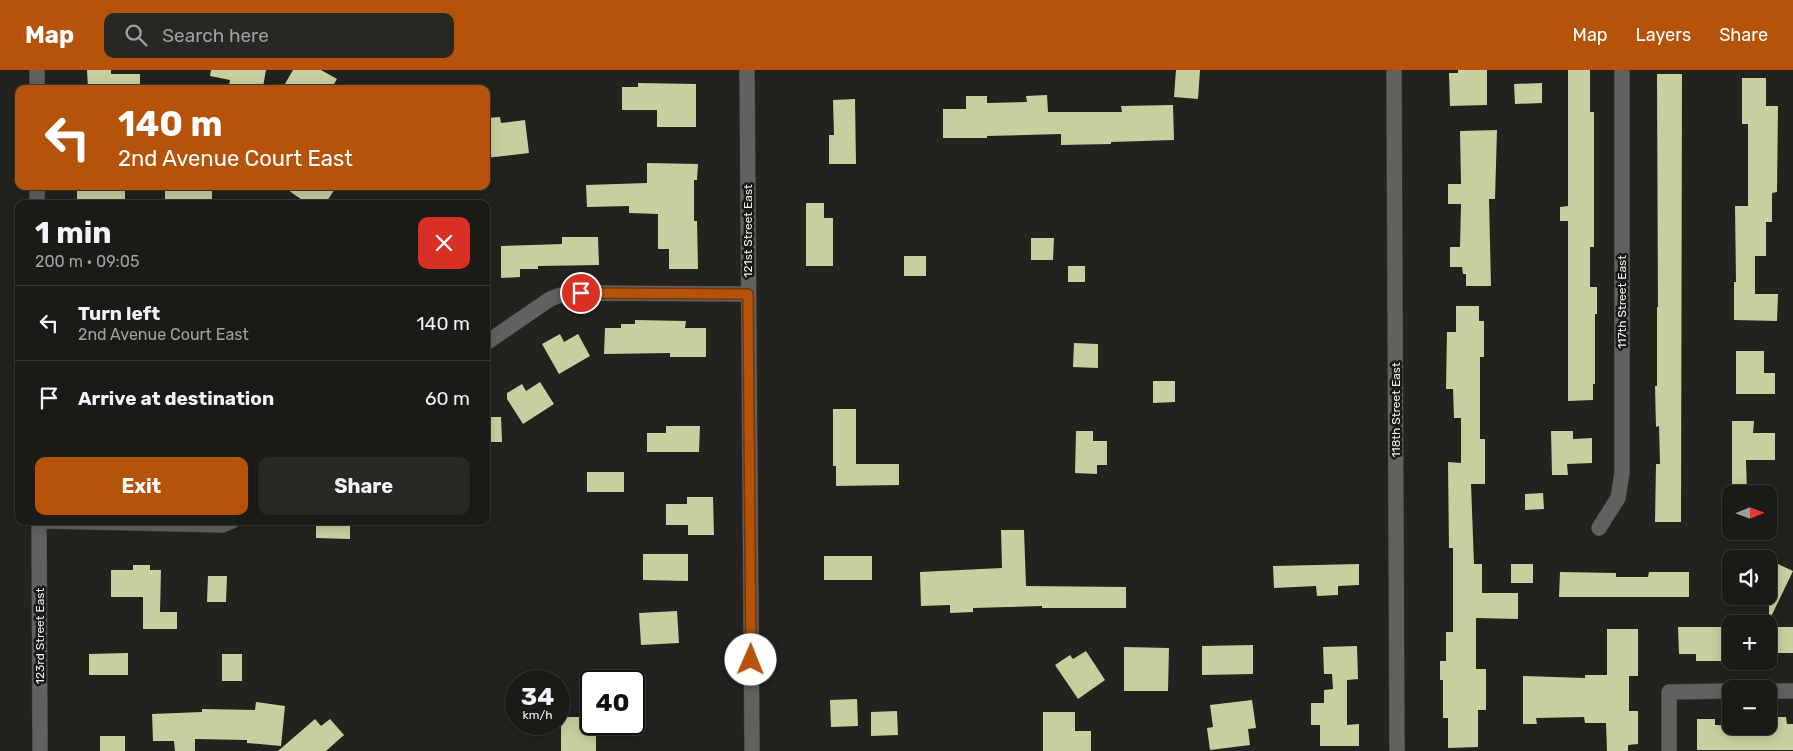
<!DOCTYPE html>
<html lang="en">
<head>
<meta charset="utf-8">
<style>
  body { margin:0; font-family:Rubik,sans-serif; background:#272724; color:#f1f3f6; height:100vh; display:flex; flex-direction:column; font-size:19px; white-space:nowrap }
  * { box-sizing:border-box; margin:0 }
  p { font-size:16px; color:#9fa1a1 }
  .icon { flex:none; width:28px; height:28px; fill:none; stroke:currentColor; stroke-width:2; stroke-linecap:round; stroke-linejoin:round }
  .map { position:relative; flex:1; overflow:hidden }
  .drawer { position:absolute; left:15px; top:130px; width:475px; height:325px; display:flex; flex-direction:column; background:#1a1a17; border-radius:10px; box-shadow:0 2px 12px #0003,0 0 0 1px #383836 }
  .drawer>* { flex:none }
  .hud { position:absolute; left:15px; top:15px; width:475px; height:105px; border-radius:10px; box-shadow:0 2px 12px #0003,0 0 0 1px #383836; background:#b45309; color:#fff; overflow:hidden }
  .needle { width:32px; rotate:89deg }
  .controls { position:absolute; left:1722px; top:415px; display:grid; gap:10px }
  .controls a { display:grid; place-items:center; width:55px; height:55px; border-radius:10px; background:#1a1a17; box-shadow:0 2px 12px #0003,0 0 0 1px #383836; font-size:25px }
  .speed { position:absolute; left:505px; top:600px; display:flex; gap:10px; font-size:25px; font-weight:700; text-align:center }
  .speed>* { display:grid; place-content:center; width:65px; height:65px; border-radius:50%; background:#1a1a17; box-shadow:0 2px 12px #0003,0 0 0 1px #383836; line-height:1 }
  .speed small { font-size:12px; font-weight:400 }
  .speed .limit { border:2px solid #111; border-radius:8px; background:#fff; color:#111 }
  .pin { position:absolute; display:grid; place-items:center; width:42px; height:42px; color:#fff; margin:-21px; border:2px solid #fff; border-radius:50%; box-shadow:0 1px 5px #0007 }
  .me { position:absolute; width:55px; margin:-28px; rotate:1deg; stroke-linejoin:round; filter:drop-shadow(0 0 4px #0008) }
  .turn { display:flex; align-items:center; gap:18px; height:105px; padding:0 20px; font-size:22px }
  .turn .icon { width:65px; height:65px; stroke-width:2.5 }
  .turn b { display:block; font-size:35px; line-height:42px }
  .round { display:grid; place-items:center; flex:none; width:52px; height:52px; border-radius:10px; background:#272724 }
  .headline { display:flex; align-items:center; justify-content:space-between; height:85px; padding:0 20px }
  h1 { font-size:30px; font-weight:700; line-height:38px }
  .cta { display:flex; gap:10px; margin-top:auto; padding:10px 20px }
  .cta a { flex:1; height:58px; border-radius:10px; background:#b45309; color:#fff; font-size:20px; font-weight:700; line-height:58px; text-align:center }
  .cta a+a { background:#272724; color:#f1f3f6 }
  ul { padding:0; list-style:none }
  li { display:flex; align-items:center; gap:15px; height:75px; padding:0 20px; border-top:1px solid #383836 }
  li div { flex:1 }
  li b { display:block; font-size:19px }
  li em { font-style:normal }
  header { display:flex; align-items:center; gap:30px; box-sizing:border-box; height:70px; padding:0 25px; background:#b45309; color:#fff }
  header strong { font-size:24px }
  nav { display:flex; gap:28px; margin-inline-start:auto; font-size:18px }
  .search { width:350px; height:45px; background:#272724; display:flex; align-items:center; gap:12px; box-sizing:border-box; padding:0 18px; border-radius:10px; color:#9fa1a1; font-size:19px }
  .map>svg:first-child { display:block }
  .building { fill:#c8cf9f }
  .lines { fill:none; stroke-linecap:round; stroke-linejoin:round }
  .minor-casing { stroke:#3e3f3c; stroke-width:16 }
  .minor { stroke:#61625f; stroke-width:15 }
  .route-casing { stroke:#753606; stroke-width:12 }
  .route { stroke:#b45309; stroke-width:9 }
  .labels { text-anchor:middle; stroke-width:5; stroke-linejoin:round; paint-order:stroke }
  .street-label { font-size:12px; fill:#f4f4f2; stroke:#181916 }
</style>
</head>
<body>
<header>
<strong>Map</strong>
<div class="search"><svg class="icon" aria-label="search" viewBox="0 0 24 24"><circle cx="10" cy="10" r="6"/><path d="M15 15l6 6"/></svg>Search here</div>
<nav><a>Map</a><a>Layers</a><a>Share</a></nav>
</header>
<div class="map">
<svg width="1793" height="681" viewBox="0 0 1793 681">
  <rect width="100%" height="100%" fill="#22221f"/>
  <path class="building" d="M 87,0 L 111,0 L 111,4 L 140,4 L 140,19 L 88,19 Z
    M 211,0 L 266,0 L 263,17 L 247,14 L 245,19 L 229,15 L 230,10 L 210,6 Z
    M 293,0 L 321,0 L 337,9 L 331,19 L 282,19 Z
    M 1176,0 L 1200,0 L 1198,29 L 1174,27 Z
    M 1458,0 L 1487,0 L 1487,35 L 1450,36 L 1449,3 L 1458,3 Z
    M 1568,0 L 1590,0 L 1590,42 L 1594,42 L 1594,177 L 1590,177 L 1590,217 L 1597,217 L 1597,244 L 1595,244 L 1595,314 L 1593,314 L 1593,330 L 1568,331 L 1568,151 L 1560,151 L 1560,137 L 1568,136 Z
    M 1657,4 L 1682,4 L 1681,452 L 1655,452 L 1656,394 L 1660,394 L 1659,356 L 1656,357 L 1655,316 L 1657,316 L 1657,237 L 1658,237 Z
    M 1742,8 L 1766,8 L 1766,36 L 1778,36 L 1777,122 L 1772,123 L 1772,152 L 1766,152 L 1766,186 L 1755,186 L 1755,224 L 1778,224 L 1777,251 L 1734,250 L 1734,212 L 1736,212 L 1735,136 L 1748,136 L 1748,54 L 1742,54 Z
    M 638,13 L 696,14 L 696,57 L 657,57 L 657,40 L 622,40 L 622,17 L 638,17 Z
    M 1542,13 L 1542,33 L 1515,34 L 1514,14 Z
    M 1047,25 L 1048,42 L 1122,42 L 1121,36 L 1173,35 L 1174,70 L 1111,72 L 1111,74 L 1061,75 L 1061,64 L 987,66 L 987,68 L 943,68 L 943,39 L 966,39 L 966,26 L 987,26 L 987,33 L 1027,32 L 1026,26 Z
    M 855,29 L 856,94 L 829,94 L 829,65 L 834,65 L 833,30 Z
    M 500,47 L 501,53 L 525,50 L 529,83 L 486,88 L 486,48 Z
    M 1497,60 L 1495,129 L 1489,129 L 1491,216 L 1466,216 L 1466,204 L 1463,204 L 1462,197 L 1450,197 L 1450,177 L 1460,177 L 1461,134 L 1448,134 L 1448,114 L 1461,114 L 1460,61 Z
    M 647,93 L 698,94 L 697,110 L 694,110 L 694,151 L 697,151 L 698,199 L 669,199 L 669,179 L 658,179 L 658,144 L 629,143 L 629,136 L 587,137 L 586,115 L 647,113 Z
    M 77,116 L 125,116 L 125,134 L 77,134 Z
    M 165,116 L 212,116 L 212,134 L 165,134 Z
    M 282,116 L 337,116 L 325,134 L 308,134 Z
    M 806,133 L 824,133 L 824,148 L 833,148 L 833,196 L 806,196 Z
    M 562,167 L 598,167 L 599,195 L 538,196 L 538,199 L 520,199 L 520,207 L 501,208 L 501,176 L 562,174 Z
    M 1031,168 L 1054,168 L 1053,190 L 1031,190 Z
    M 904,186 L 926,186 L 926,206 L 904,206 Z
    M 1068,196 L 1085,196 L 1085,212 L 1068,212 Z
    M 1456,236 L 1479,236 L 1479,251 L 1484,251 L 1484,287 L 1480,287 L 1480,369 L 1485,369 L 1485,414 L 1471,414 L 1474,494 L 1482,494 L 1482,523 L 1518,523 L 1518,549 L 1476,548 L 1476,599 L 1486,599 L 1486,640 L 1478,640 L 1478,677 L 1448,678 L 1448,648 L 1443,648 L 1443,610 L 1440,610 L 1440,591 L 1446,591 L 1446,562 L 1453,562 L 1453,478 L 1449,478 L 1448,392 L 1461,393 L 1461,348 L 1454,348 L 1453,319 L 1446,319 L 1447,262 L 1456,262 Z
    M 635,250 L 686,251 L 685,258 L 706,258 L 706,287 L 670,287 L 670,283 L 604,284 L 605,258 L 621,258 L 621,254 L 635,254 Z
    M 560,264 L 564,272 L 578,264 L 590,286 L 559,304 L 542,274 Z
    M 1074,273 L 1098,274 L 1098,298 L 1073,297 Z
    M 1736,281 L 1764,281 L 1764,303 L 1775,303 L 1775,324 L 1736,324 Z
    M 1153,311 L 1175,311 L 1175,332 L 1153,333 Z
    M 540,312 L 554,334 L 523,354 L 507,329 L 507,323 L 522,314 L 526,321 Z
    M 833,339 L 856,339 L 856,394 L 899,394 L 899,415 L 836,416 L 836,396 L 833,396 Z
    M 486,347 L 501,347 L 502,372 L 486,372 Z
    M 1732,351 L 1754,351 L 1753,363 L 1775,363 L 1775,390 L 1746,390 L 1747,424 L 1732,424 Z
    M 666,356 L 700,356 L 699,382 L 647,382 L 647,363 L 666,363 Z
    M 1076,361 L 1093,361 L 1093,371 L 1107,371 L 1107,395 L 1097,395 L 1097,404 L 1075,403 Z
    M 1551,361 L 1573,361 L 1573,369 L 1592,368 L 1592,393 L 1567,394 L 1568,405 L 1552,405 Z
    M 587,402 L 624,402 L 624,422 L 587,422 Z
    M 1543,423 L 1544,439 L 1525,440 L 1525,424 Z
    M 687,427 L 713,427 L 714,465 L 688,465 L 688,455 L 666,455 L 666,434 L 687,434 Z
    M 316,451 L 350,451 L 350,469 L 316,468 Z
    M 1001,460 L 1024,460 L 1026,516 L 1126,517 L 1126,538 L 1042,538 L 1042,536 L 973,538 L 973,542 L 950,543 L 950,535 L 921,536 L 920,502 L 1002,498 Z
    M 643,484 L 688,484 L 688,511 L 643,510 Z
    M 824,486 L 872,486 L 872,510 L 824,510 Z
    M 1776,493 L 1793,501 L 1769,551 L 1769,508 Z
    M 1359,494 L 1359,515 L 1338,516 L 1338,525 L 1317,526 L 1316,516 L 1274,518 L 1273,496 Z
    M 1511,494 L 1533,494 L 1533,513 L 1511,513 Z
    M 133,495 L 150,495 L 150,500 L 161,500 L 160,542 L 177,542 L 177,559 L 143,559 L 143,527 L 111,527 L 111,500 L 133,500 Z
    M 1560,502 L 1616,503 L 1616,507 L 1648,507 L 1649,502 L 1689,502 L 1689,527 L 1559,527 Z
    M 208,506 L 227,506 L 226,532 L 207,532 Z
    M 677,541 L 679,573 L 641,575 L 639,543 Z
    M 1678,557 L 1731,557 L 1731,591 L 1696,591 L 1696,584 L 1679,584 Z
    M 1769,557 L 1793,557 L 1793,583 L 1769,583 Z
    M 1607,559 L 1638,559 L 1638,606 L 1629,606 L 1629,641 L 1638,641 L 1638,674 L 1628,675 L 1628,681 L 1607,681 L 1606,653 L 1585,653 L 1584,647 L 1536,648 L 1537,654 L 1523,654 L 1523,606 L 1585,608 L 1585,605 L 1607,605 Z
    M 1253,575 L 1253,604 L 1202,605 L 1202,576 Z
    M 1357,576 L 1358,609 L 1347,610 L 1347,655 L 1359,654 L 1359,676 L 1320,676 L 1320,655 L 1311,655 L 1311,633 L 1324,633 L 1324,620 L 1333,619 L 1332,604 L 1324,604 L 1323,577 Z
    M 1124,577 L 1169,578 L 1168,621 L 1124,621 Z
    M 1086,581 L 1105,610 L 1078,629 L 1055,595 L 1070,585 L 1073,589 Z
    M 128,583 L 128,605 L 89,605 L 89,584 Z
    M 222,584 L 242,584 L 242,611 L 222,611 Z
    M 857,629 L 858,656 L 831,657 L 830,630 Z
    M 1252,630 L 1256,658 L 1248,659 L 1250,675 L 1210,680 L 1207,658 L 1213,657 L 1210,635 Z
    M 256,632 L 285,636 L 281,676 L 247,673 L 247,670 L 195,669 L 195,681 L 175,681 L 174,671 L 153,671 L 152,644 L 202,642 L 202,639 L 255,640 Z
    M 897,641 L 898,665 L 871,666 L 871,642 Z
    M 1043,642 L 1075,642 L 1075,661 L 1091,661 L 1091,681 L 1043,681 Z
    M 561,647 L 591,647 L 591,654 L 596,654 L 596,681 L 561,681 Z
    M 1771,647 L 1786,647 L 1787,654 L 1793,654 L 1793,680 L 1697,680 L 1697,649 L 1715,649 L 1715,655 L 1771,656 Z
    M 315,649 L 321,656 L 330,649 L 344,665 L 326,681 L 278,681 Z
    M 100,666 L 125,666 L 125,681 L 100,681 Z"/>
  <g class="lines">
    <defs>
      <path id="minor" d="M 747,0 L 752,681
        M 1394,0 L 1397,681
        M 37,19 L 37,0
        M 37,116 L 37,134
        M 486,273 L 550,229 L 561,225 L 581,223 L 748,224
        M 39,451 L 40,681
        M 45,451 L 222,455 L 232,451
        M 1599,458 L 1618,428 L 1622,403 L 1622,0
        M 1769,621 L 1793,621
        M 1669,681 L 1669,622 L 1731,621"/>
    </defs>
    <use href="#minor" class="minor-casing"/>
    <use href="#minor" class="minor"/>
  </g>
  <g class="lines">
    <defs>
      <path id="route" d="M 581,223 L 748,224 L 751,590"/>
    </defs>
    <use href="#route" class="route-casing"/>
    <use href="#route" class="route"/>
  </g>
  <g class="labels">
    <g class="street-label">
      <text transform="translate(748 161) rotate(-90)" y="4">121st Street East</text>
      <text transform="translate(1622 232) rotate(-90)" y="4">117th Street East</text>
      <text transform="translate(1396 340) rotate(-90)" y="4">118th Street East</text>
      <text transform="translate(40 566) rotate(-90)" y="4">123rd Street East</text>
    </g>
  </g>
</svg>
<div class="controls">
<a><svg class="needle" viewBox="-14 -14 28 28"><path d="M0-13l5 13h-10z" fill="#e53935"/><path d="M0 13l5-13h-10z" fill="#9fa1a1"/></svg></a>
<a><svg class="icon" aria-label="sound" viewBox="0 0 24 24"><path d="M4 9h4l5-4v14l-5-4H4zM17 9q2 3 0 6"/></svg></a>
<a>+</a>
<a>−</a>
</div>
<div class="speed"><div>34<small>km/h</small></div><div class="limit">40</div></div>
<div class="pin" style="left:581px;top:223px;background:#d93025"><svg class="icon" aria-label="arrive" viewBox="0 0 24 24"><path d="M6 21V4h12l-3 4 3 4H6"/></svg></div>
<svg class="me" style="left:751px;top:590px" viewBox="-20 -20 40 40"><circle r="19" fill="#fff"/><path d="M0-13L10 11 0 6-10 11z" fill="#b45309"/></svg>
<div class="hud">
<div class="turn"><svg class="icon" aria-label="left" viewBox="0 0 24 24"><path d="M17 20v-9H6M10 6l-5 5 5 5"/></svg><div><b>140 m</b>2nd Avenue Court East</div></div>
</div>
<section class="drawer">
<div class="headline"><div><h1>1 min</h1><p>200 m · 09:05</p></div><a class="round" style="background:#d93025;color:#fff"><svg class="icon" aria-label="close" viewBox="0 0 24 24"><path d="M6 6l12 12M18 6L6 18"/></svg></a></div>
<ul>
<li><svg class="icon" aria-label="left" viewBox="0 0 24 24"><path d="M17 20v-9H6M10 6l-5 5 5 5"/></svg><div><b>Turn left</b><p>2nd Avenue Court East</p></div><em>140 m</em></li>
<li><svg class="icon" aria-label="arrive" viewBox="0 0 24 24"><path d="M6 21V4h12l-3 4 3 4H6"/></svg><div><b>Arrive at destination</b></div><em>60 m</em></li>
</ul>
<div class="cta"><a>Exit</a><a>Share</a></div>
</section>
</div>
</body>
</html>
